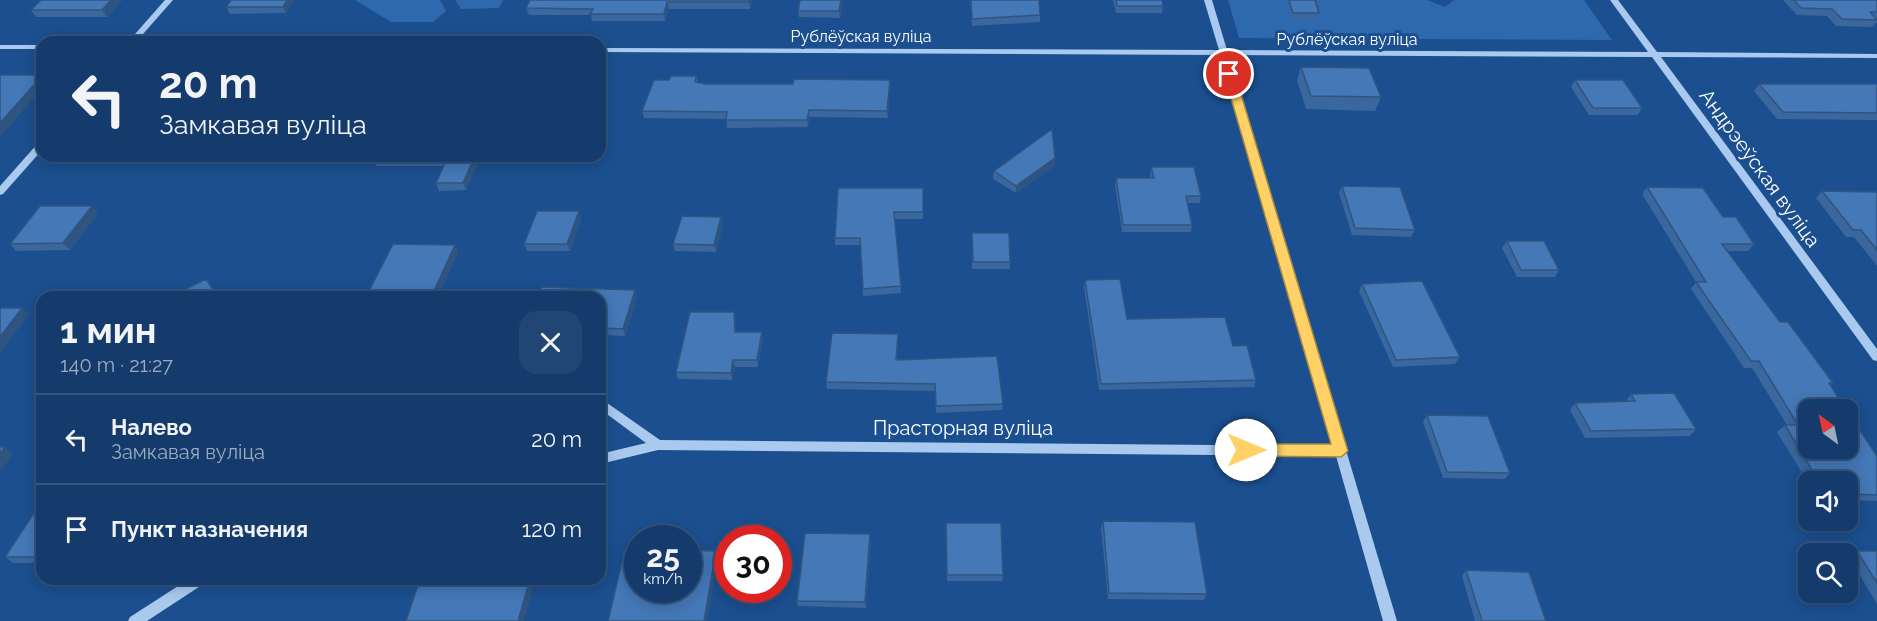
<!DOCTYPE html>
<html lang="ru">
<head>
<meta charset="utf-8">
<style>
  body { margin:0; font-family:Raleway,sans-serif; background:#214673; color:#f1f3f6; height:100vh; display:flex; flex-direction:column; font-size:22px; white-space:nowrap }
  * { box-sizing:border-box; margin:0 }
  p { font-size:20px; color:#9dadc1 }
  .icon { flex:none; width:33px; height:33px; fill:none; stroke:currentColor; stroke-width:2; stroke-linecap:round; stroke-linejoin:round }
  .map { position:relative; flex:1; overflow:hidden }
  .panel { position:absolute; left:36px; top:291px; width:570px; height:294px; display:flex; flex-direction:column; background:#143b6b; border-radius:18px; box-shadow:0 3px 15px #0003,0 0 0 2px #33557e }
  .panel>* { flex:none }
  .guide { position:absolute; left:36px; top:36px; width:570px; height:126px; border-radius:18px; box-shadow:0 3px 15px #0003,0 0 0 2px #33557e; background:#143b6b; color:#f1f3f6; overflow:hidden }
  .needle { width:39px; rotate:327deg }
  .buttons { position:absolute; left:1798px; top:399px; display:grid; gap:12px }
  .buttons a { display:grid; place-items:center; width:60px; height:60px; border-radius:12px; background:#143b6b; box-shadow:0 3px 15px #0003,0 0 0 2px #33557e; font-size:30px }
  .speed { position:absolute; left:624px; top:525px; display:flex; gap:12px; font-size:30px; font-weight:700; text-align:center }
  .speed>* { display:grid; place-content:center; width:78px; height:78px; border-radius:50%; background:#143b6b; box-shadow:0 3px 15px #0003,0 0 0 2px #33557e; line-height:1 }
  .speed small { font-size:15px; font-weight:400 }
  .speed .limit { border:9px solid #d22; background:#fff; color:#111 }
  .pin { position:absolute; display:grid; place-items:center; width:51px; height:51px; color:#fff; margin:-26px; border:3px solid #fff; border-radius:50%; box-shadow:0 2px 6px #0007 }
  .me { position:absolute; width:66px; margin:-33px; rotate:90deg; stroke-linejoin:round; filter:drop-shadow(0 0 4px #0008) }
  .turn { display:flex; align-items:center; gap:21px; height:126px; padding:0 24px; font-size:27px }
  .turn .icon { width:78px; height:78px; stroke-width:2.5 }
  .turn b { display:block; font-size:42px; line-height:51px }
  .round { display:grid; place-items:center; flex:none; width:63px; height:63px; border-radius:18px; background:#214673 }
  .head { display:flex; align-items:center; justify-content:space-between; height:102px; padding:0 24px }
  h1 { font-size:36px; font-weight:700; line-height:45px }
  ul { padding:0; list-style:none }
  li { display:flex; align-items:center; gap:18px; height:90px; padding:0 24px; border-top:2px solid #33557e }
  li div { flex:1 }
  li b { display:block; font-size:22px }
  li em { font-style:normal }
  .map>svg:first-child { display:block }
  .green { fill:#2e69ad }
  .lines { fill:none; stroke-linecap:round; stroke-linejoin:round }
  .minor { fill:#a9c9ee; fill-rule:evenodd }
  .wall { fill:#3a679d }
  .shaded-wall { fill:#305480 }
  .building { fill:#4478b7; stroke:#305480; stroke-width:1.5 }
  .route { fill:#ffd166; stroke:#a68842; stroke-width:1.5 }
  .labels { text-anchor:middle; stroke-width:6; stroke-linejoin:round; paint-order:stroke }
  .far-street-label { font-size:16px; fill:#fff; stroke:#1b4f8f }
  .street-label { font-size:20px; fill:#fff; stroke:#1b4f8f }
</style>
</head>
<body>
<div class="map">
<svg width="1877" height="621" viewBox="0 0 1877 621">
  <rect width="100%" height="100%" fill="#1b4f8f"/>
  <path class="green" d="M 355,0 L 440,0 L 446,11 L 433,22 L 391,22 Z
    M 455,0 L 503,0 L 499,8 L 461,9 Z
    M 1228,0 L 1427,0 L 1445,7 L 1454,0 L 1584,0 L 1612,40 L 1239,38 Z"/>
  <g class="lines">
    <path class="minor" d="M 165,0 L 173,0 L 136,42 L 128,42 Z
      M 1204,0 L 1212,0 L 1227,50 L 1648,52 L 1610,0 L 1618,0 L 1657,52 L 1877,54 L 1877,58 L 1661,57 L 1877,349 L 1877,361 L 1873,360 L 1652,57 L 1228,55 L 1397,621 L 1383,621 L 1336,456 L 658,450 L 600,464 L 600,454 L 646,443 L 600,409 L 600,398 L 660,440 L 1333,446 L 1220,55 L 600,52 L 600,48 L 1219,50 Z
      M 0,45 L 42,45 L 42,49 L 0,49 Z
      M 42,141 L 42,150 L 3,194 L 0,195 L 0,186 L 39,142 Z
      M 189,579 L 206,579 L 205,583 L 147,621 L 128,621 L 130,617 Z"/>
  </g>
  <path class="wall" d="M 122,0 L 107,17 L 36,17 L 31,10 Z
    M 295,0 L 286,13 L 230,14 L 226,7 Z
    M 530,0 L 752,0 L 750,9 L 669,9 L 665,21 L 592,21 L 591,15 L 529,15 L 526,8 Z
    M 800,0 L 843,0 L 840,18 L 799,17 L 798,11 Z
    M 970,0 L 1039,0 L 1040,15 L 1040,22 L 972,26 Z
    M 1113,0 L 1162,0 L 1163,6 L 1162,13 L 1116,13 Z
    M 1285,0 L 1315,0 L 1319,13 L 1317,20 L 1291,20 Z
    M 1783,0 L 1877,0 L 1877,22 L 1872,27 L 1836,26 L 1827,16 L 1797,15 Z
    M 1301,67 L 1381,97 L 1375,111 L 1306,109 L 1297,80 Z
    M 696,76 L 698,83 L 706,84 L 793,84 L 890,80 L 888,118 L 809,117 L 808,127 L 727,128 L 726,119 L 644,118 L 642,111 L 669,80 Z
    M 1575,80 L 1642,108 L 1638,115 L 1589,115 L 1571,87 Z
    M 1759,84 L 1877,84 L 1877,120 L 1777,119 L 1754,91 Z
    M 120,156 L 212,156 L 211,157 Z
    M 475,156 L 478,163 L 466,190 L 439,191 L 436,183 L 444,166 L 377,166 L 373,159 Z
    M 1055,158 L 1055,165 L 1016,193 L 993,179 L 994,171 Z
    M 1151,167 L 1201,196 L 1200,203 L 1187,203 L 1192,225 L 1191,232 L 1122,232 L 1115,185 L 1116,178 L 1151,178 L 1150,174 Z
    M 1342,186 L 1415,230 L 1411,237 L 1352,235 L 1339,193 Z
    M 1647,187 L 1723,217 L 1754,244 L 1748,251 L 1728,251 L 1780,322 L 1833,383 L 1830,386 L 1877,456 L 1877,501 L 1848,500 L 1848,482 L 1809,482 L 1809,484 L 1777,432 L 1785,425 L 1787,425 L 1752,368 L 1744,368 L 1691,289 L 1696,282 L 1642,194 Z
    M 923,188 L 923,219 L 895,219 L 901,293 L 863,296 L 860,245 L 835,245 L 835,238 Z
    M 1822,191 L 1877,192 L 1877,266 L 1854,237 L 1846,237 L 1816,198 Z
    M 92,206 L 98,213 L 70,250 L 16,251 L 10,244 Z
    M 581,218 L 570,251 L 527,251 L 524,244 Z
    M 723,224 L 716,252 L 675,251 L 673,244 Z
    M 972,233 L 1010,262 L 1010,269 L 972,269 Z
    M 1507,241 L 1559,270 L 1555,277 L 1517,277 L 1502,248 Z
    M 458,252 L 438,297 L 371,297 L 368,293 Z
    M 1085,280 L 1127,319 L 1233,346 L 1256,380 L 1254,387 L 1099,390 L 1084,287 Z
    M 1362,284 L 1460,357 L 1455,364 L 1393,367 L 1359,291 Z
    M 600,297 L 637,297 L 625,336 L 600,335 Z
    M 734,312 L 736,319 L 736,332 L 763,339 L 758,367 L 735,367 L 732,380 L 678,379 L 676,372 Z
    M 898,341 L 897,360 L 1003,404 L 1002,410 L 936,413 L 935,391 L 827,389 L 826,382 Z
    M 1631,394 L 1696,429 L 1690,436 L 1585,438 L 1570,410 L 1575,403 L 1626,401 Z
    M 1427,415 L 1510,473 L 1505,479 L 1443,478 L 1423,422 Z
    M 42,501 L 42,563 L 13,563 L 5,557 Z
    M 1103,521 L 1207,594 L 1204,600 L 1108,599 L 1101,527 Z
    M 946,523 L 1003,575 L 1002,581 L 947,581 Z
    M 871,540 L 866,608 L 798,606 L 797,601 Z
    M 1857,551 L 1877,551 L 1877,604 L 1849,557 Z
    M 1466,570 L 1546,621 L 1475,621 L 1462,576 Z"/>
  <path class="shaded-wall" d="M 111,0 L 122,0 L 107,17 L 102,10 Z
    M 287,0 L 295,0 L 286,13 L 283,7 Z
    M 749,0 L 752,0 L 750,9 L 749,2 Z
    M 841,0 L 843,0 L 840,18 L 839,11 Z
    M 667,2 L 669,9 L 665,21 L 664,14 Z
    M 42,76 L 42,89 L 0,137 L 0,123 Z
    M 890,80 L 890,87 L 888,118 L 887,111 Z
    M 809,110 L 809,117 L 808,127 L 807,120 Z
    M 443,156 L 450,156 L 445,166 L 442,159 Z
    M 475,156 L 478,163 L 466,190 L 463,183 Z
    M 1055,158 L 1055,165 L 1016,193 L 1016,186 Z
    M 92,206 L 98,213 L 70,250 L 63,243 Z
    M 579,211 L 581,218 L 570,251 L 567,244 Z
    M 721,217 L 723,224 L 716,252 L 714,245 Z
    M 455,245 L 458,252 L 438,297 L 435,297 L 433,293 Z
    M 635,290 L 637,297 L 625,336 L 623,329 Z
    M 22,308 L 29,314 L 0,353 L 0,337 Z
    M 734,312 L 736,319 L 737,339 L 735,332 Z
    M 762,332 L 763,339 L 758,367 L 757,360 Z
    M 733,360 L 735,367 L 732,380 L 731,373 Z
    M 5,447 L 13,454 L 0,472 L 0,454 Z
    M 870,534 L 871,540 L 866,608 L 865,602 Z
    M 716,551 L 718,557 L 707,621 L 704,621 Z
    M 530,579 L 535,579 L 524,621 L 518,621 Z"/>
  <path class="building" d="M 41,0 L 111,0 L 102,10 L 31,10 Z
    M 231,0 L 287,0 L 283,7 L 226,7 Z
    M 530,0 L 749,0 L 749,2 L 667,2 L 664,14 L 590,14 L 593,9 L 526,8 Z
    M 800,0 L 841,0 L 839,11 L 798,11 Z
    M 971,0 L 1039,0 L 1040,15 L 972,19 Z
    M 1116,0 L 1162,0 L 1163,6 L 1117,6 Z
    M 1289,0 L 1315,0 L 1319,13 L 1293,13 Z
    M 1794,0 L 1877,0 L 1877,12 L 1870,12 L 1877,20 L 1842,19 L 1832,9 L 1801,8 Z
    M 1301,67 L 1369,68 L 1381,97 L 1311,96 Z
    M 0,75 L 42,75 L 42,76 L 0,123 Z
    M 671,76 L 696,76 L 695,82 L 706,84 L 793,84 L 794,79 L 890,80 L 887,111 L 809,110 L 807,120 L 726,120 L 727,112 L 642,111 L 654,80 L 669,80 Z
    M 1575,80 L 1623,80 L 1642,108 L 1593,108 Z
    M 1759,84 L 1877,84 L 1877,113 L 1783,112 Z
    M 1052,129 L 1055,158 L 1016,186 L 994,171 Z
    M 375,156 L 443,156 L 442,159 L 373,159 Z
    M 448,156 L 475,156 L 463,183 L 436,183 Z
    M 1151,167 L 1194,167 L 1201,196 L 1186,196 L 1192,225 L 1123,225 L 1116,178 L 1154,178 Z
    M 1342,186 L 1400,187 L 1415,230 L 1355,228 Z
    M 1647,187 L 1703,188 L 1723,217 L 1736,217 L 1754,244 L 1722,244 L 1780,322 L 1788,322 L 1833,383 L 1829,383 L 1846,410 L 1809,410 L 1809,448 L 1848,448 L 1848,412 L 1877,456 L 1877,495 L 1848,494 L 1848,482 L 1819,482 L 1785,425 L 1798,425 L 1759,361 L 1751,361 L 1696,282 L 1706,282 Z
    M 838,188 L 923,188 L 923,212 L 894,212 L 901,286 L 863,289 L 860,238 L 835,238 Z
    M 1822,191 L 1877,192 L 1877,250 L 1861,230 L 1853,230 Z
    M 40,206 L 92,206 L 63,243 L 10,244 Z
    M 537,211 L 579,211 L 567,244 L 524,244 Z
    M 682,216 L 721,217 L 714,245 L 673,244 Z
    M 972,233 L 1009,233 L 1010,262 L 973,262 Z
    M 1507,241 L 1544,241 L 1559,270 L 1521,270 Z
    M 393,244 L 455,245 L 433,293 L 368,293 Z
    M 206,279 L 218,297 L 170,297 Z
    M 1120,279 L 1127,319 L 1225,317 L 1233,346 L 1247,345 L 1256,380 L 1101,384 L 1085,280 Z
    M 1422,281 L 1460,357 L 1396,360 L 1362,284 Z
    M 541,287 L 635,290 L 623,329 L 600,328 L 600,297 L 537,297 Z
    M 0,308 L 22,308 L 0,337 Z
    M 690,312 L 734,312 L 735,332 L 762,332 L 757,360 L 733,360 L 731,373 L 676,372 Z
    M 832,333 L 898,334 L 896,360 L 997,356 L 1003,404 L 936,406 L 935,384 L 826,382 Z
    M 1674,393 L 1696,429 L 1591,431 L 1575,403 L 1635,401 L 1631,394 Z
    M 1427,415 L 1488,416 L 1510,473 L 1447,472 Z
    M 0,447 L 5,447 L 0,454 Z
    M 42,501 L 42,557 L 5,557 Z
    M 1103,521 L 1195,522 L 1207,594 L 1109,593 Z
    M 946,523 L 1001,523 L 1003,575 L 947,575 Z
    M 805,533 L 870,534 L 865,602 L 797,601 Z
    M 625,549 L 638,549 L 638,590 L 688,590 L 688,550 L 716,551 L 704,621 L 608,621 Z
    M 1857,551 L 1877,551 L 1877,583 Z
    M 1466,570 L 1529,572 L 1546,621 L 1482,621 Z
    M 420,579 L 530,579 L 518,621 L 406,621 Z"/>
  <path class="route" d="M 1226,72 L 1235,74 L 1348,451 L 1341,457 L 1246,456 L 1239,450 L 1246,444 L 1331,444 L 1224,74 Z"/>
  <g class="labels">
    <g class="far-street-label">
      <text x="861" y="42">Рублёўская вуліца</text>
      <text x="1347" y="45">Рублёўская вуліца</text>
    </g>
    <g class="street-label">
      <text transform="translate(1760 168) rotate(54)" y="7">Андрэеўская вуліца</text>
      <text x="963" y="435">Прасторная вуліца</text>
    </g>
  </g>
</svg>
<div class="buttons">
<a><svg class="needle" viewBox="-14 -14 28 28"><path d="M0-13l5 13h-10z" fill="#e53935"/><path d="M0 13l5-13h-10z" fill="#9dadc1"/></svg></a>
<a><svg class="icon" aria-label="sound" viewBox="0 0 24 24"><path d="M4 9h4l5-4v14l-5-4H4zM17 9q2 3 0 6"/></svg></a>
<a><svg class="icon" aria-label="search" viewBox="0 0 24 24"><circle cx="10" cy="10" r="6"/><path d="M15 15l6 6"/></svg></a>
</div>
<div class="speed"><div>25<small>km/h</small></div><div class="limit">30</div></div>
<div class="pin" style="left:1229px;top:74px;background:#d93025"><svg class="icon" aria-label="arrive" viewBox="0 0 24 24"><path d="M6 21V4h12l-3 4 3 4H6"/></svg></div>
<svg class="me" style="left:1246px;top:450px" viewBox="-20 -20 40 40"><circle r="19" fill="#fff"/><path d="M0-13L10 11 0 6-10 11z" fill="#ffd166"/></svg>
<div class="guide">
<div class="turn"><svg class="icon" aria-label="left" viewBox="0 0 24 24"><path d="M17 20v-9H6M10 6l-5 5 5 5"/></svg><div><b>20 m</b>Замкавая вуліца</div></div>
</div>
<section class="panel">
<div class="head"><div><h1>1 мин</h1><p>140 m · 21:27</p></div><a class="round"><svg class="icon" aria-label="close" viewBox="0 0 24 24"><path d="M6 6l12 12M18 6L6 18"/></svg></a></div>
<ul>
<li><svg class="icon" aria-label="left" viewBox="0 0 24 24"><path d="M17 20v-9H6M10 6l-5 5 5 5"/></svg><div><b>Налево</b><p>Замкавая вуліца</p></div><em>20 m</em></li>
<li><svg class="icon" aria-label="arrive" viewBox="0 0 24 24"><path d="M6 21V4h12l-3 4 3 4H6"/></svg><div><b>Пункт назначения</b></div><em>120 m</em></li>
</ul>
</section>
</div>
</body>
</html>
